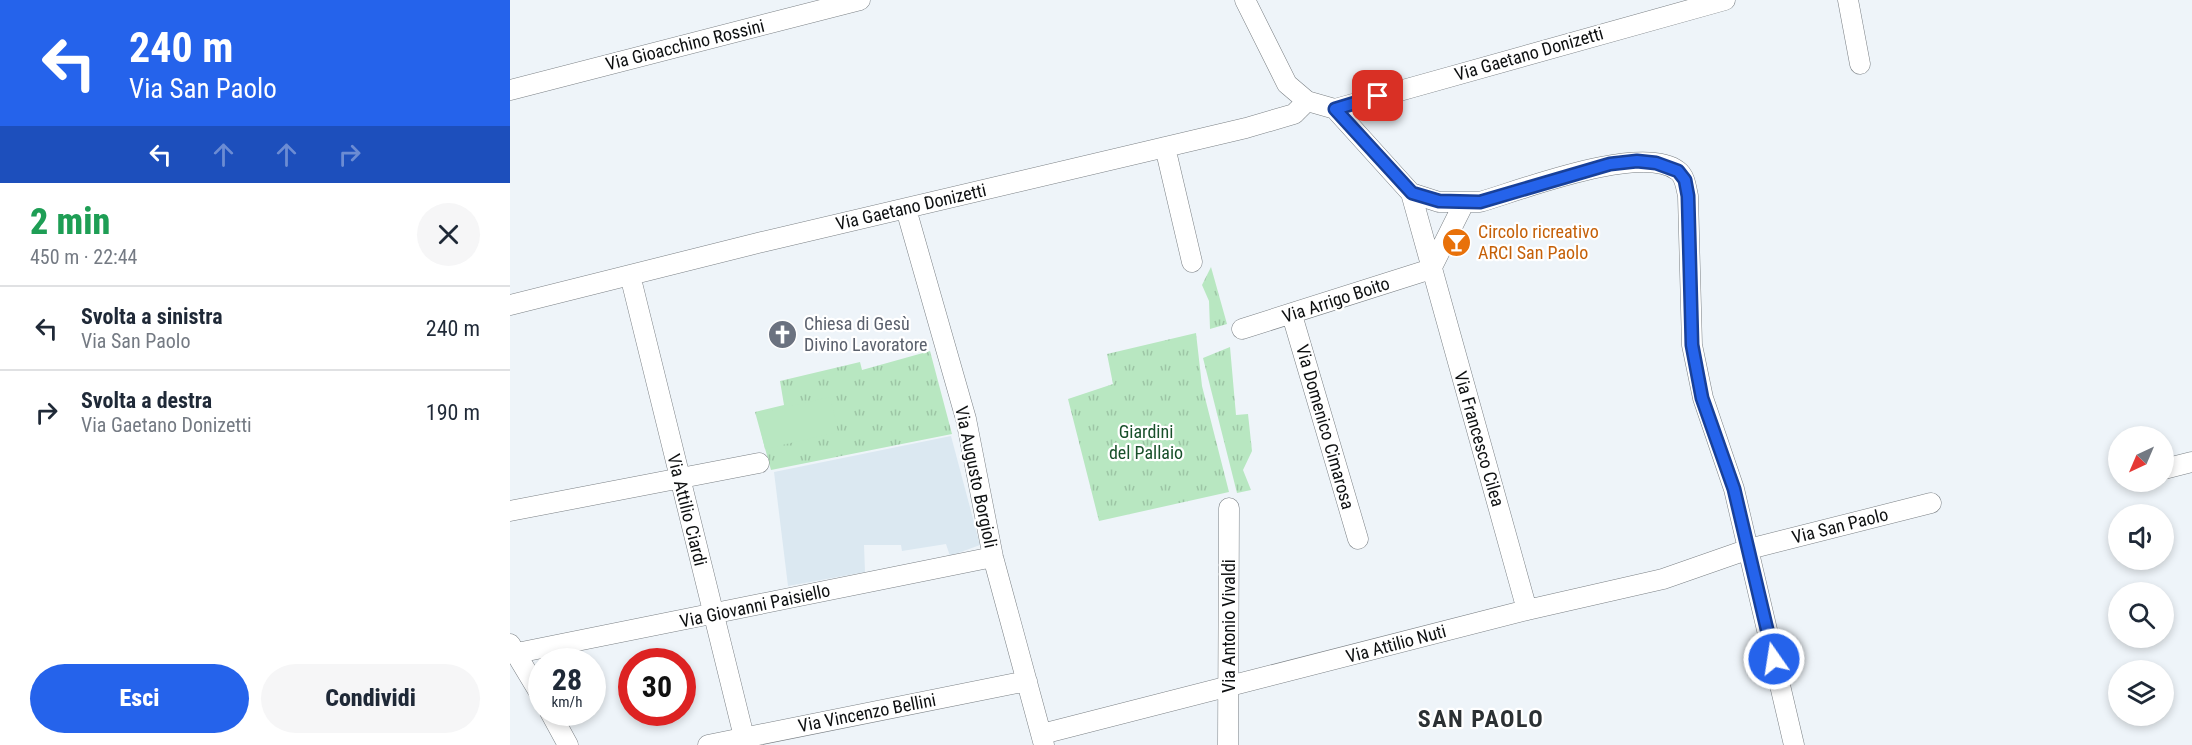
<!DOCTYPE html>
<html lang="it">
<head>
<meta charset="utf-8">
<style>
  body { margin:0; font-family:"Roboto Condensed",sans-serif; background:#f6f6f7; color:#1f2937; height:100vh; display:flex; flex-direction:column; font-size:22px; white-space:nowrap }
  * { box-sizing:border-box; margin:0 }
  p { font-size:20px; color:#747a83 }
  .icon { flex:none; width:33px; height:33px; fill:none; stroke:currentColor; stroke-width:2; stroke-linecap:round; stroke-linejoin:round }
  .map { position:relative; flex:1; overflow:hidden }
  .panel { display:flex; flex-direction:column; background:#fff; width:510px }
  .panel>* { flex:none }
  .top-card { background:#2563eb; color:#fff; overflow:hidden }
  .needle { width:39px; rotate:224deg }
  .fabs { position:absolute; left:1598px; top:426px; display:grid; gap:12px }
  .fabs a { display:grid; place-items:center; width:66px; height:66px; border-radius:50%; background:#fff; box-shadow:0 3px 9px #0003; font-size:30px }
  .speed { position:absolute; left:18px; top:648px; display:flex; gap:12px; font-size:30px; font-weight:700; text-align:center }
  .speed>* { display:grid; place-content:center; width:78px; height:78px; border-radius:50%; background:#fff; box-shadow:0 3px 9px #0003; line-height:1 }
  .speed small { font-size:15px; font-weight:400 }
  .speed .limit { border:9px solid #d22; background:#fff; color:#111 }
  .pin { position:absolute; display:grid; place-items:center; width:51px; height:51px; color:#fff; margin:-26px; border-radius:12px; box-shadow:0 3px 9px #0006 }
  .me { position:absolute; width:66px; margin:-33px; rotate:347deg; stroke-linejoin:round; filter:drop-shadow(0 0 4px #0008) }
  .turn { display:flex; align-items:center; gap:21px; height:126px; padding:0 30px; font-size:27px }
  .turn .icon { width:78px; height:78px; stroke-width:2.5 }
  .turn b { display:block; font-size:42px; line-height:51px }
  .lanes { display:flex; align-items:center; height:57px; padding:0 30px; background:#0003; justify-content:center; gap:30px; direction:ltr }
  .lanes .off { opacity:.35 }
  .round { display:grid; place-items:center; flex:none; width:63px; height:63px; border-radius:32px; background:#f6f6f7 }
  .overview { display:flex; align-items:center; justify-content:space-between; height:102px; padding:0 30px }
  h1 { font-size:36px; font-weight:800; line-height:45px; color:#1e9e55 }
  .cta { display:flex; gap:12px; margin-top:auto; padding:12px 30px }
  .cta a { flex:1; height:69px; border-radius:36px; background:#2563eb; color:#fff; font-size:24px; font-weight:800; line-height:69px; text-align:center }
  .cta a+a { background:#f6f6f7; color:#1f2937 }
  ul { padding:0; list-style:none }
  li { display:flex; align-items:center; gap:18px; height:84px; padding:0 30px; border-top:2px solid #e0e1e3 }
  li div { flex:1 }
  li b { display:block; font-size:22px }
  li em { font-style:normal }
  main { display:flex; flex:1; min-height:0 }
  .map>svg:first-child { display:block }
  .built { fill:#dbe8f1 }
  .grass { fill:url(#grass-tufts) }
  .pitch { fill:#b8e7c1 }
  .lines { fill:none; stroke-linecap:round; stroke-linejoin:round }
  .minor-casing { stroke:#7b8085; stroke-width:21 }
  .minor { stroke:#fff; stroke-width:20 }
  .route-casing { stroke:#184099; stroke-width:15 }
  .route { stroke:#2563eb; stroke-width:10 }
  .labels { text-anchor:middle; stroke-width:4.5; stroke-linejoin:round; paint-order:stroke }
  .street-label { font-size:18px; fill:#0e1011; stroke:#fff }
  .food-label { font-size:18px; fill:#c56008; stroke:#fff; text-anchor:start }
  .worship-label { font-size:18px; fill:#5b616d; stroke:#fff; text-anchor:start }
  .park-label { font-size:18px; fill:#18502a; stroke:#fff }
  .district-label { font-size:24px; font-weight:bold; letter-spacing:1.5px; fill:#2b3033; stroke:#fff }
</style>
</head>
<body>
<main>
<section class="panel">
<div class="top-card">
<div class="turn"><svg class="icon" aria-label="left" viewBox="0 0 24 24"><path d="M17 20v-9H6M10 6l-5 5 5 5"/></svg><div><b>240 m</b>Via San Paolo</div></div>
<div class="lanes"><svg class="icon" aria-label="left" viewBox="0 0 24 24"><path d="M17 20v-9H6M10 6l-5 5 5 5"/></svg><svg class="icon off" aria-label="ahead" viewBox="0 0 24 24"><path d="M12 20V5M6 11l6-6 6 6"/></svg><svg class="icon off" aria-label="ahead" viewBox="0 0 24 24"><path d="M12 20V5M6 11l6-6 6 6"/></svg><svg class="icon off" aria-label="right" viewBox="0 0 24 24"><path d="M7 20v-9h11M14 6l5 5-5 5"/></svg></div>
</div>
<div class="overview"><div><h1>2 min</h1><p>450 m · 22:44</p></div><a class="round"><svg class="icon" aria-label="close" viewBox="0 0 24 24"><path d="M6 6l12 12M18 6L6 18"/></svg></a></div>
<ul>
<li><svg class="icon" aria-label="left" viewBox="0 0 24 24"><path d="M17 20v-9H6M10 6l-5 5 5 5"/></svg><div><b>Svolta a sinistra</b><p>Via San Paolo</p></div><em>240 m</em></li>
<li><svg class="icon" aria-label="right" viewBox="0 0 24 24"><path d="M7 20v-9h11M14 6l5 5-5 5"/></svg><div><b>Svolta a destra</b><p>Via Gaetano Donizetti</p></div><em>190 m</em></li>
</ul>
<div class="cta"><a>Esci</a><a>Condividi</a></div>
</section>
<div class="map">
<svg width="1682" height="745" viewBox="0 0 1682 745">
  <defs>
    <pattern id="grass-tufts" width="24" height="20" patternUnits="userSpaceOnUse" patternTransform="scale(1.5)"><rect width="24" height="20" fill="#b8e7c1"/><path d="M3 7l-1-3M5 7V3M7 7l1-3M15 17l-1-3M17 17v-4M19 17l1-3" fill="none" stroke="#9dc5a5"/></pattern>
  </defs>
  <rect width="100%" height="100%" fill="#eef4f9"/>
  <path class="built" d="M 441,436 L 470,545 L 440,556 L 436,544 L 392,551 L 391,545 L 354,545 L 355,572 L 278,586 L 264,472 Z"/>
  <path class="grass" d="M 701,267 L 717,324 L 700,329 L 699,301 L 692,285 Z
    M 686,333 L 692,386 L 719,492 L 589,521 L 558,399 L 603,384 L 597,354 Z
    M 720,347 L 726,415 L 738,414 L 742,451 L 733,470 L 741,490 L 727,493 L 693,358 Z
    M 420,351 L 442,434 L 261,470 L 245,412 L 274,405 L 270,381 L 350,362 L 352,370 Z"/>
  <path class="pitch" d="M 320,397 L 328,432 L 255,449 L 247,414 Z"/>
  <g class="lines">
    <defs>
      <path id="minor" d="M 735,0 L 777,84 L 797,101 L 825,109 L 901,193 L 929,202 L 970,202 C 1011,190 1132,143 1168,171 C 1175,176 1176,187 1178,196 L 1182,345 L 1193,398 L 1224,489 L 1284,745
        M 1338,0 L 1350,64
        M 0,90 L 350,0
        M 825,109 L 1215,0
        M 655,147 L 682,262
        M 901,193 L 1017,610
        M 396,209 L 456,419 L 483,557 L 534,745
        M 120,275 L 236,745
        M 0,305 L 252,242 L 736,128 L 784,114 L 797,101
        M 782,315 L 848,539
        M 732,329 L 921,269 L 954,203
        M 1654,469 L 1682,462
        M 0,511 L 249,463
        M 0,644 L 32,697
        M 7,653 L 483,557
        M 40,712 L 58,745
        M 532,734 L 1017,610 L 1153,579 L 1239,549 L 1421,503
        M 198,745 L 517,681
        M 718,745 L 719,508"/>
    </defs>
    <use href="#minor" class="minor-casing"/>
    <use href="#minor" class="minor"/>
  </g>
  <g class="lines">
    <defs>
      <path id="route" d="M 868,96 L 825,109 L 902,193 L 929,201 L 970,202 L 1100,164 L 1127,161 L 1146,163 L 1168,171 L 1175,180 L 1178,196 L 1182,345 L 1192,398 L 1224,489 L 1264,659"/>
    </defs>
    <use href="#route" class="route-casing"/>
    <use href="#route" class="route"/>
  </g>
  <defs>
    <symbol id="bar-disc" viewBox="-11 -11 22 22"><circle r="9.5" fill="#e8710a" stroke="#fff"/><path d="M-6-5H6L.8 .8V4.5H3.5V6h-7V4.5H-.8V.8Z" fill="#fff"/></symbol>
    <symbol id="church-disc" viewBox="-11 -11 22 22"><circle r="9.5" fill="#6b7280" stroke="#fff"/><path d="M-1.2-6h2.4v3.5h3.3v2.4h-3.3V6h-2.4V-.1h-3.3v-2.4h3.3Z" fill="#fff"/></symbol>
  </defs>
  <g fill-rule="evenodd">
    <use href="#bar-disc" x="930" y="226" width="33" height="33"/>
    <use href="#church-disc" x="256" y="318" width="33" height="33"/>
  </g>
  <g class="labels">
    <g class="street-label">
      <text transform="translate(175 45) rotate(-14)" y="6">Via Gioacchino Rossini</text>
      <text transform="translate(1019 54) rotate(-16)" y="6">Via Gaetano Donizetti</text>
      <text transform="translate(401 207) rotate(-13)" y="6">Via Gaetano Donizetti</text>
      <text transform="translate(826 300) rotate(-18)" y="6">Via Arrigo Boito</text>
      <text transform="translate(815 427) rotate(74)" y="6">Via Domenico Cimarosa</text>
      <text transform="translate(969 439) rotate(74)" y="6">Via Francesco Cilea</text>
      <text transform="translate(466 477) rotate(78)" y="6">Via Augusto Borgioli</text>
      <text transform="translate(177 510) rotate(76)" y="6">Via Attilio Ciardi</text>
      <text transform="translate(1330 526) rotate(-14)" y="6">Via San Paolo</text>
      <text transform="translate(245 606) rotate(-12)" y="6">Via Giovanni Paisiello</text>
      <text transform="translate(719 626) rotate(-90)" y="6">Via Antonio Vivaldi</text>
      <text transform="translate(886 644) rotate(-15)" y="6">Via Attilio Nuti</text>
      <text transform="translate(357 713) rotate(-11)" y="6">Via Vincenzo Bellini</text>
    </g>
    <g class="food-label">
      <text x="968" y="238">Circolo ricreativo<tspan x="968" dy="21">ARCI San Paolo</tspan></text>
    </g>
    <g class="worship-label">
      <text x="294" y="330">Chiesa di Gesù<tspan x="294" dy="21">Divino Lavoratore</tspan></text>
    </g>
    <g class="park-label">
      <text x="636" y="438">Giardini<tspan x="636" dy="21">del Pallaio</tspan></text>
    </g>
    <g class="district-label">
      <text x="971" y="727">SAN PAOLO</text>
    </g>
  </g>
</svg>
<div class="fabs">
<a><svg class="needle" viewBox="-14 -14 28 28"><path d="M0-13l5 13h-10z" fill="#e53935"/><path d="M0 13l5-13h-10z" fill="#747a83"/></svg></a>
<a><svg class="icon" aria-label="sound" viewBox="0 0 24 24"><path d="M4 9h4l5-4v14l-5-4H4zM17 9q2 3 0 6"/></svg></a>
<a><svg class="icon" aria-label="search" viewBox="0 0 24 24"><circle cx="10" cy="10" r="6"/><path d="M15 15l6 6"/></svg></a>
<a><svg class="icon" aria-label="layers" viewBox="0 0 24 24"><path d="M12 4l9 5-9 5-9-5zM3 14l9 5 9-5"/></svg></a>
</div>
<div class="speed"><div>28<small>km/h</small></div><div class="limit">30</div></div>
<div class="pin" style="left:868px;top:96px;background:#d93025"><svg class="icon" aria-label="arrive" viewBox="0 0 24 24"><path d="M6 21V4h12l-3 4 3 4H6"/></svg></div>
<svg class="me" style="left:1264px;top:659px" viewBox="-20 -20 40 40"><circle r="17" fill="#2563eb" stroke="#fff" stroke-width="3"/><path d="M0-11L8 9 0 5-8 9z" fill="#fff"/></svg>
</div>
</main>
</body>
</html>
